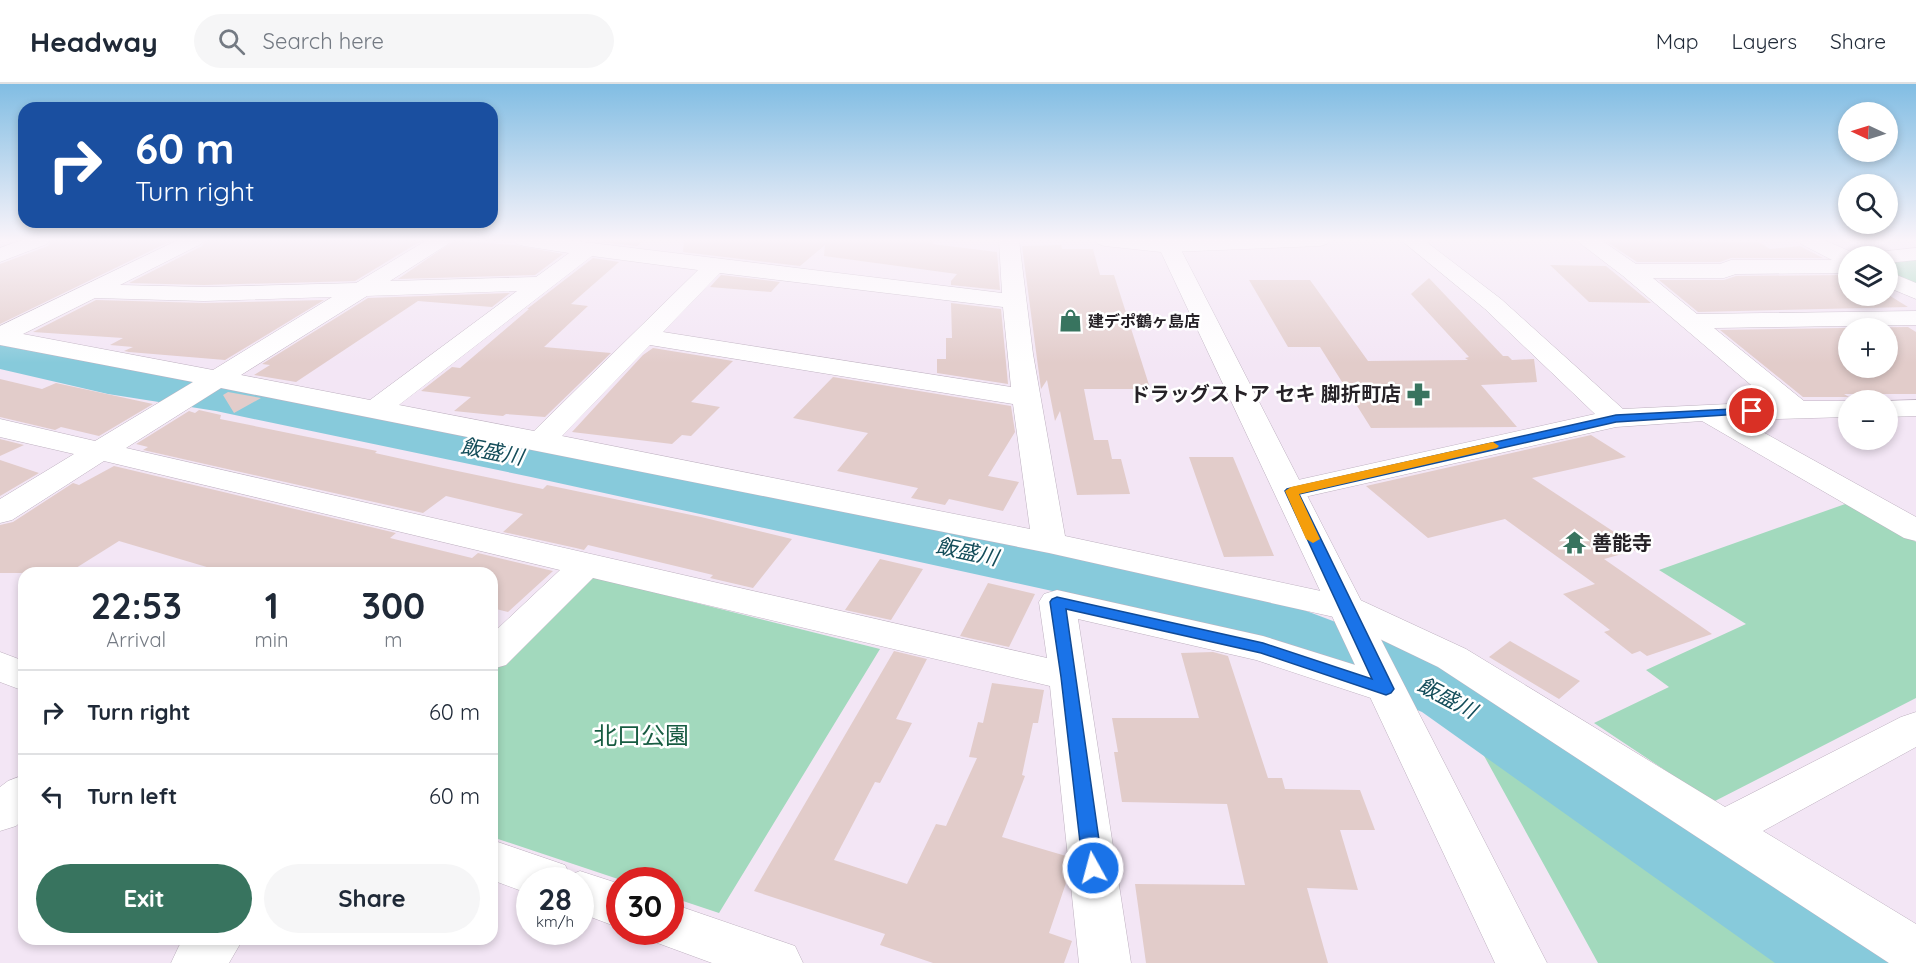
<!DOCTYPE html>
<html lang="en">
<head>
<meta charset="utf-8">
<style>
  body { margin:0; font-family:Quicksand,"Noto Sans JP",sans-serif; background:#f6f6f7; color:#1f2937; height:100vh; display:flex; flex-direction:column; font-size:22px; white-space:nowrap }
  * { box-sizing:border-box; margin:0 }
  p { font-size:20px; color:#747a83 }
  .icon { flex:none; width:33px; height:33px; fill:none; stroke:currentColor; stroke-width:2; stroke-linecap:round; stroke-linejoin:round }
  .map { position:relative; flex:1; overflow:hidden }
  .panel { position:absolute; left:18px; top:483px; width:480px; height:378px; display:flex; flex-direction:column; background:#fff; border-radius:18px; box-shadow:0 3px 9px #0003 }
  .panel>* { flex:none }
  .hud { position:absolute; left:18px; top:18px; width:480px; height:126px; border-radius:18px; box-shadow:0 3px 9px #0003; background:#1a4fa0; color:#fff; overflow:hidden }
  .needle { width:39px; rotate:274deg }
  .tools { position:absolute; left:1838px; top:18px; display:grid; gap:12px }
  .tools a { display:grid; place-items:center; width:60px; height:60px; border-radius:50%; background:#fff; box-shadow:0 3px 9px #0003; font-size:30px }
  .speed { position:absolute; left:516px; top:783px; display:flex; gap:12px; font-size:30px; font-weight:700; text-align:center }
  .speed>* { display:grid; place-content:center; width:78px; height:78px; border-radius:50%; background:#fff; box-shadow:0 3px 9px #0003; line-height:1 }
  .speed small { font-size:15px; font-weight:400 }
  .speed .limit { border:9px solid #d22; background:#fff; color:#111 }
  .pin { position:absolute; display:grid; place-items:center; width:51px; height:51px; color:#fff; margin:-26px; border:3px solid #fff; border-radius:50%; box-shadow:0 2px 6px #0007 }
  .me { position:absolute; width:66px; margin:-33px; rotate:353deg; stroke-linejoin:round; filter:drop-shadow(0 0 4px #0008) }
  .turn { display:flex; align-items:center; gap:21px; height:126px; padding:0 18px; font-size:27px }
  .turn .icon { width:78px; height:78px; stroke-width:2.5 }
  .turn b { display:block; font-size:42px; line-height:51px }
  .eta { display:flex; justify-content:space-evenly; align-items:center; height:102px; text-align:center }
  .eta b { font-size:36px; font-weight:700; line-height:42px }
  .primary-button { display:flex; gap:12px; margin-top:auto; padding:12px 18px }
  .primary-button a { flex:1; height:69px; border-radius:36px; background:#38745f; color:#fff; font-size:24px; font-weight:700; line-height:69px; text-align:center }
  .primary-button a+a { background:#f6f6f7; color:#1f2937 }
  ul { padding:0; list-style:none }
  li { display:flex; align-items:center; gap:18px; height:84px; padding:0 18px; border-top:2px solid #e0e1e3 }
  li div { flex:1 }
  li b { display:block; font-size:22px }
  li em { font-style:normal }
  header { display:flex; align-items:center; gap:36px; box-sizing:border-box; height:84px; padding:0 30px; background:#fff; border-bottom:2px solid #e0e1e3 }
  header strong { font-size:28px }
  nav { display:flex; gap:33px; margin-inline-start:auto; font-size:21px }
  .search { width:420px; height:54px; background:#f6f6f7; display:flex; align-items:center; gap:15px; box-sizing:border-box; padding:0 21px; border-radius:33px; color:#747a83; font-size:22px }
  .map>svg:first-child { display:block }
  .green { fill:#a2d9bd }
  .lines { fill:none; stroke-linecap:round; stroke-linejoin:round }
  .river { fill:#87cadb; fill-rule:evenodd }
  .building { fill:#e2ccca; fill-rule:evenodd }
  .minor-casing { stroke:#beb1c0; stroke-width:1 }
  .tertiary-casing { stroke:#beb1c0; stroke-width:1 }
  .minor { fill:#fff; fill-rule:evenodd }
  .tertiary { fill:#fff; fill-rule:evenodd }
  .route { fill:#1a73e8; stroke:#114b97; stroke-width:1.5 }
  .slow { fill:#f59e0b }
  .labels { text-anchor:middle; stroke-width:5; stroke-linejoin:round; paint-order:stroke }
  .far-poi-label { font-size:16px; font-weight:bold; fill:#262227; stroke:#fff; text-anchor:start }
  .poi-label { font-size:20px; font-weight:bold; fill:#262227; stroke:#fff; text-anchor:end }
  .water-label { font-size:21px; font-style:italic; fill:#144d5a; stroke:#fff }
  .near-park-label { font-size:24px; fill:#185c42; stroke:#fff }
</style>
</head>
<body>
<header>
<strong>Headway</strong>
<div class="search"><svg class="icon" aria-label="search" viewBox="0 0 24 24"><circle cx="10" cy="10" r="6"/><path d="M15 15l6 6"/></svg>Search here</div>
<nav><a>Map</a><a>Layers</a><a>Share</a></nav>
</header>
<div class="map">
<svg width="1916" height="879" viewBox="0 0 1916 879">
  <rect width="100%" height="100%" fill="#f3e6f5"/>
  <path class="green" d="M 1916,174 L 1916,200 L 1887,187 L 1887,177 Z
    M 1848,419 L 1916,458 L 1916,614 L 1713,718 L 1594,639 L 1669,603 L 1646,586 L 1746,540 L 1659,486 Z
    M 589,492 L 880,565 L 719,829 L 671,813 L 670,796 L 621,796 L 492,753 L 492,587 Z
    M 1477,659 L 1797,879 L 1598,879 Z"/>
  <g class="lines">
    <path class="river" d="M 0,257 L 108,280 L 216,297 L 531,359 L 1154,487 L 1301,525 L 1474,590 L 1884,848 L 1898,879 L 1775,879 L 1422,628 L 1253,557 L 1148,528 L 531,393 L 216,327 L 108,310 L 0,285 Z"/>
  </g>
  <path class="building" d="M 52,156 L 173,156 L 0,240 L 0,180 L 48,162 Z
    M 206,156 L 366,156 L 421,157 L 355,197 L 204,201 L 129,199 L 202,162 Z
    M 605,156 L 645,156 L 637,162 L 601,158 Z
    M 684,156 L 936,156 L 932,160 L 997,168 L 1000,206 L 951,201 L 951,197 L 957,190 L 824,172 L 825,161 L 800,182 L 683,168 Z
    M 1604,156 L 1759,158 L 1770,165 L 1800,162 L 1823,174 L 1731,174 L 1720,178 L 1637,178 Z
    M 458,157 L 515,161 L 563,170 L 535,191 L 398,195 L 452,158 Z
    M 1061,161 L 1062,165 L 1093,165 L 1100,191 L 1114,191 L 1149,301 L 1136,301 L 1137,305 L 1084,305 L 1094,356 L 1108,356 L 1112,375 L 1121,375 L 1130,410 L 1077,411 L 1060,327 L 1055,337 L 1047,296 L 1041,305 L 1022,162 Z
    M 593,174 L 619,178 L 571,220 L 588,222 L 544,263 L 611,269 L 545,333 L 506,330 L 503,332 L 454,327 L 471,313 L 421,307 L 452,283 L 460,284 L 529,225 L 527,225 Z
    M 1550,181 L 1606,182 L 1651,219 L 1589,218 Z
    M 721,191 L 780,198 L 771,208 L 710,203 Z
    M 1848,191 L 1848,212 L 1887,210 L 1908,223 L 1698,228 L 1659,196 L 1724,196 L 1736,192 Z
    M 1429,194 L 1503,272 L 1508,272 L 1512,276 L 1534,275 L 1537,298 L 1481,301 L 1517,343 L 1371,344 L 1320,263 L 1288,263 L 1249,196 L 1310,196 L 1368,277 L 1468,276 L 1465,274 L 1469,273 L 1411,210 Z
    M 510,209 L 492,223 L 418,217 L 296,298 L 254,291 L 270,281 L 262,280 L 368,214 Z
    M 96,216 L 204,219 L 324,216 L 225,276 L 129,268 L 124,267 L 133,263 L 110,261 L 123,254 L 33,248 Z
    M 951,219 L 1001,225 L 1008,300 L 937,289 L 937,275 L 946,275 L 946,254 L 952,254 Z
    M 1908,243 L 1916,248 L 1916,310 L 1844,310 L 1849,313 L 1803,313 L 1720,246 ZM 1848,244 L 1887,244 L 1887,284 L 1848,284 Z
    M 653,264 L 733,277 L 691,318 L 720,323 L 691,352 L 682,351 L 672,360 L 572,348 L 643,271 Z
    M 833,293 L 1011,322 L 1015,348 L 988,392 L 1019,398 L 1003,427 L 949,415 L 945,421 L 911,414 L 918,404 L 837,387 L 868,349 L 793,334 Z
    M 0,295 L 42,305 L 56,299 L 153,320 L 99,352 L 61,343 L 55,346 L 0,333 Z
    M 228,308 L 261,314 L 234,329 L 223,311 Z
    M 199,326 L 221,331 L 220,335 L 377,367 L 375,369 L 443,384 L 543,405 L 547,401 L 701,433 L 792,455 L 753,504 L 710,494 L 713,491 L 588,461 L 584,466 L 576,464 L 503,448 L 523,430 L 446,412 L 423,429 L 143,366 L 148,363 L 136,360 L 189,327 L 195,329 Z
    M 1591,351 L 1626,373 L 1532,394 L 1640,465 L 1604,475 L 1712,550 L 1647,572 L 1640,567 L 1632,570 L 1604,548 L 1610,546 L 1563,510 L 1595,500 L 1505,435 L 1428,454 L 1366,402 Z
    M 0,355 L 24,361 L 0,372 Z
    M 1189,373 L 1233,373 L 1274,472 L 1224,473 Z
    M 0,376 L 39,389 L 0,412 Z
    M 114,382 L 396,449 L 390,454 L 472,474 L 478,469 L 553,487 L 508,528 L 492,524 L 492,489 L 227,489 L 119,457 L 68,489 L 0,489 L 0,441 L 13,438 L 73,399 L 79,401 Z
    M 880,475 L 923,485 L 891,536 L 845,526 Z
    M 988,499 L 1035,510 L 1009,563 L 960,552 Z
    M 1510,557 L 1580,597 L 1559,615 L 1489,573 Z
    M 894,567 L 927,575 L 896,635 L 912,639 L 880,699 L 875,698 L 834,776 L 907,800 L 936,740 L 946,742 L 977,674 L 969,673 L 978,638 L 983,639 L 992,599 L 1044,606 L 1038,639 L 1033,639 L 1022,691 L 1025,692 L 1002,753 L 1066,772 L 1068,793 L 1049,849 L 1072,857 L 1064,879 L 933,879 L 880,861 L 885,850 L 754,807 Z
    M 1213,568 L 1228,572 L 1268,694 L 1282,694 L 1285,705 L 1360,706 L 1375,746 L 1340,746 L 1358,806 L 1307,804 L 1328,879 L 1146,879 L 1135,800 L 1245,801 L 1227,720 L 1122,718 L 1114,668 L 1118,668 L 1112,634 L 1199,634 L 1181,569 Z"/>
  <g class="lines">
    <defs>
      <path id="minor" d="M 22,156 L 50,156 L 47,160 L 0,178 L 0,164 Z
        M 178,156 L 204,156 L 201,160 L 120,201 L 204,203 L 356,199 L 427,156 L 451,156 L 448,160 L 390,197 L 536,193 L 569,169 L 524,162 L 517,160 L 514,156 L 567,156 L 1002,209 L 999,156 L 1019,156 L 1033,270 L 1065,452 L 1358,515 L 1466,565 L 1725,723 L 1901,633 L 1916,628 L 1916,663 L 1763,747 L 1916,840 L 1916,879 L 1889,879 L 1438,583 L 1334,533 L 1049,469 L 221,304 L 126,364 L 1047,574 L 1039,518 L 1044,510 L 1057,506 L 1263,552 L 1400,595 L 1406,605 L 1400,615 L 1386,619 L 1256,576 L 1078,535 L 1131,879 L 1079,879 L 1050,602 L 593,494 L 506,581 L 492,585 L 492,550 L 560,486 L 104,377 L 12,436 L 0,439 L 0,415 L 74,370 L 0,353 L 0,335 L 95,357 L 193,298 L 0,261 L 0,242 ZM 592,172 L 698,186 L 534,347 L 399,321 ZM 720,189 L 1003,223 L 1011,303 L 663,248 ZM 517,207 L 370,316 L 241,291 L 367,212 ZM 332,213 L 213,286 L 23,250 L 95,214 L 204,217 ZM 650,261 L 1013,320 L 1030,445 L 562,352 Z
        M 1171,156 L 1330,156 L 1327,160 L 1320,162 L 1169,168 L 1162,166 L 1158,162 L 1162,158 Z
        M 1401,156 L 1424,156 L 1501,215 L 1623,325 L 1771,318 L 1623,192 L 1581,160 L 1578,156 L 1601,156 L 1636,180 L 1720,180 L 1731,176 L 1832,176 L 1801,160 L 1798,156 L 1824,156 L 1856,170 L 1857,172 L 1848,172 L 1848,189 L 1736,190 L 1724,194 L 1653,194 L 1697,230 L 1916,227 L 1916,241 L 1714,244 L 1804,317 L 1848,317 L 1848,333 L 1741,336 L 1916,433 L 1916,457 L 1904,454 L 1702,337 L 1616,343 L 1291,416 L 1280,414 L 1275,407 L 1280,400 L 1595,330 L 1485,225 Z
        M 1916,164 L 1916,176 L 1887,179 L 1887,172 L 1877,172 L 1879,168 Z
        M 1887,187 L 1916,199 L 1916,215 L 1887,203 Z
        M 1916,316 L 1916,332 L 1887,333 L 1887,317 Z
        M 0,568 L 24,577 L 24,607 L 0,598 Z
        M 24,691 L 24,735 L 16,742 L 0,747 L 0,703 L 8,697 Z
        M 492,756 L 565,781 L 570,791 L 580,787 L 620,800 L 620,844 L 580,829 L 580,796 L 530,796 L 530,810 L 492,796 Z
        M 670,819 L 795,862 L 803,879 L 712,879 L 652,857 L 648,848 L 670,848 Z
        M 185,855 L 243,855 L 229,879 L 171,879 L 179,862 Z"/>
      <path id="tertiary" d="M 1095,156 L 1176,156 L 1547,879 L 1495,879 L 1161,168 L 1105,162 L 1098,160 Z"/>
    </defs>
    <use href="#minor" class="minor-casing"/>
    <use href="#tertiary" class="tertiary-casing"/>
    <use href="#minor" class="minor"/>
    <use href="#tertiary" class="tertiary"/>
  </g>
  <linearGradient id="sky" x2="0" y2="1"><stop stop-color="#81bde3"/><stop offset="0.56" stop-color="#faf4fa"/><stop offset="1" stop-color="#faf4fa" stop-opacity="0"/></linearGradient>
  <rect width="1916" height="279" fill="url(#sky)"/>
  <path class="route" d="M 1752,324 L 1756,325 L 1756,329 L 1616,338 L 1299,410 L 1394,605 L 1391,609 L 1386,611 L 1261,569 L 1066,525 L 1103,784 L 1100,790 L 1093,792 L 1086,790 L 1083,784 L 1061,593 L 1050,518 L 1052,515 L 1057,513 L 1263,559 L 1372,595 L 1285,407 L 1287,405 L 1616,331 Z"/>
  <path class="slow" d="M 1493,358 L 1499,362 L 1497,364 L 1299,410 L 1320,455 L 1313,459 L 1306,455 L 1285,407 L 1291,403 Z"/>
  <defs>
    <symbol id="shop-bare" viewBox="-9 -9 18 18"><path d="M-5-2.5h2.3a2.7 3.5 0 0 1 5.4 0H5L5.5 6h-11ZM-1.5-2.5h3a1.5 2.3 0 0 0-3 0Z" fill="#38745f" stroke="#fff" stroke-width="2.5" paint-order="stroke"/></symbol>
    <symbol id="pharmacy-bare" viewBox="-9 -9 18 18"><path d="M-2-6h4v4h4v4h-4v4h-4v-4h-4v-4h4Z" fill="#38745f" stroke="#fff" stroke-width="2.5" paint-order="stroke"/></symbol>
    <symbol id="temple-bare" viewBox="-9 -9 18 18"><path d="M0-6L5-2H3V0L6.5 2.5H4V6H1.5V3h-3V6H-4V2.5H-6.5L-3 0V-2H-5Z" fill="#38745f" stroke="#fff" stroke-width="2.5" paint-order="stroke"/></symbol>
  </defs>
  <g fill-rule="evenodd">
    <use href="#shop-bare" x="1054" y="220" width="33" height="33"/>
    <use href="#pharmacy-bare" x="1402" y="294" width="33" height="33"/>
    <use href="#temple-bare" x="1558" y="442" width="33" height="33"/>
  </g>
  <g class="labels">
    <g class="far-poi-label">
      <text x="1088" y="243">建デポ鶴ヶ島店</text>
    </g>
    <g class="poi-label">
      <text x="1401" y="317">ドラッグストア セキ 脚折町店</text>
      <text x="1592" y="466" text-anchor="start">善能寺</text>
    </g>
    <g class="water-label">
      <text transform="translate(492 368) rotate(11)" y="7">飯盛川</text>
      <text transform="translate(967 468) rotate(12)" y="7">飯盛川</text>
      <text transform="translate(1447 614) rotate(28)" y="7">飯盛川</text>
    </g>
    <g class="near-park-label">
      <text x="641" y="660">北口公園</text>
    </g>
  </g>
</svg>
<div class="tools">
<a><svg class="needle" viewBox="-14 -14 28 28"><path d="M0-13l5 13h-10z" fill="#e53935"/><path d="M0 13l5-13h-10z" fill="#747a83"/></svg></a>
<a><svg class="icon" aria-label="search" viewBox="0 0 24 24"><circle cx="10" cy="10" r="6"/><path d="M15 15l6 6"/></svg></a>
<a><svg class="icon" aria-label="layers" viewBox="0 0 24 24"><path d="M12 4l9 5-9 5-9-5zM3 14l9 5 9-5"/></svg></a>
<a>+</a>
<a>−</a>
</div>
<div class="speed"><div>28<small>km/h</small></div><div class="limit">30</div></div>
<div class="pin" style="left:1752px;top:327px;background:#d93025"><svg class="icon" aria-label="arrive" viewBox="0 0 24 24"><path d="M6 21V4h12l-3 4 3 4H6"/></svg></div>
<svg class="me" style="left:1093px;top:784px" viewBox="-20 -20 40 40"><circle r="17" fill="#1a73e8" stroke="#fff" stroke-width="3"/><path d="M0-11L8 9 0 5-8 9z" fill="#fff"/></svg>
<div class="hud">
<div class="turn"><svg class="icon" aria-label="right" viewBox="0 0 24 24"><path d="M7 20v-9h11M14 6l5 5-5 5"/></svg><div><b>60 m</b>Turn right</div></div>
</div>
<section class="panel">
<div class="eta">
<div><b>22:53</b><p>Arrival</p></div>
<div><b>1</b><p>min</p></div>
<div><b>300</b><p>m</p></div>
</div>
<ul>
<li><svg class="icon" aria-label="right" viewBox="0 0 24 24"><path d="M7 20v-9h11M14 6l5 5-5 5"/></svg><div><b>Turn right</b></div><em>60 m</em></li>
<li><svg class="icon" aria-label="left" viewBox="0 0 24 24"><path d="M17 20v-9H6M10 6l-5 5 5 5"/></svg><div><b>Turn left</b></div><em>60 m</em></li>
</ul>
<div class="primary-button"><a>Exit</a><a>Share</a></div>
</section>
</div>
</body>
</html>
